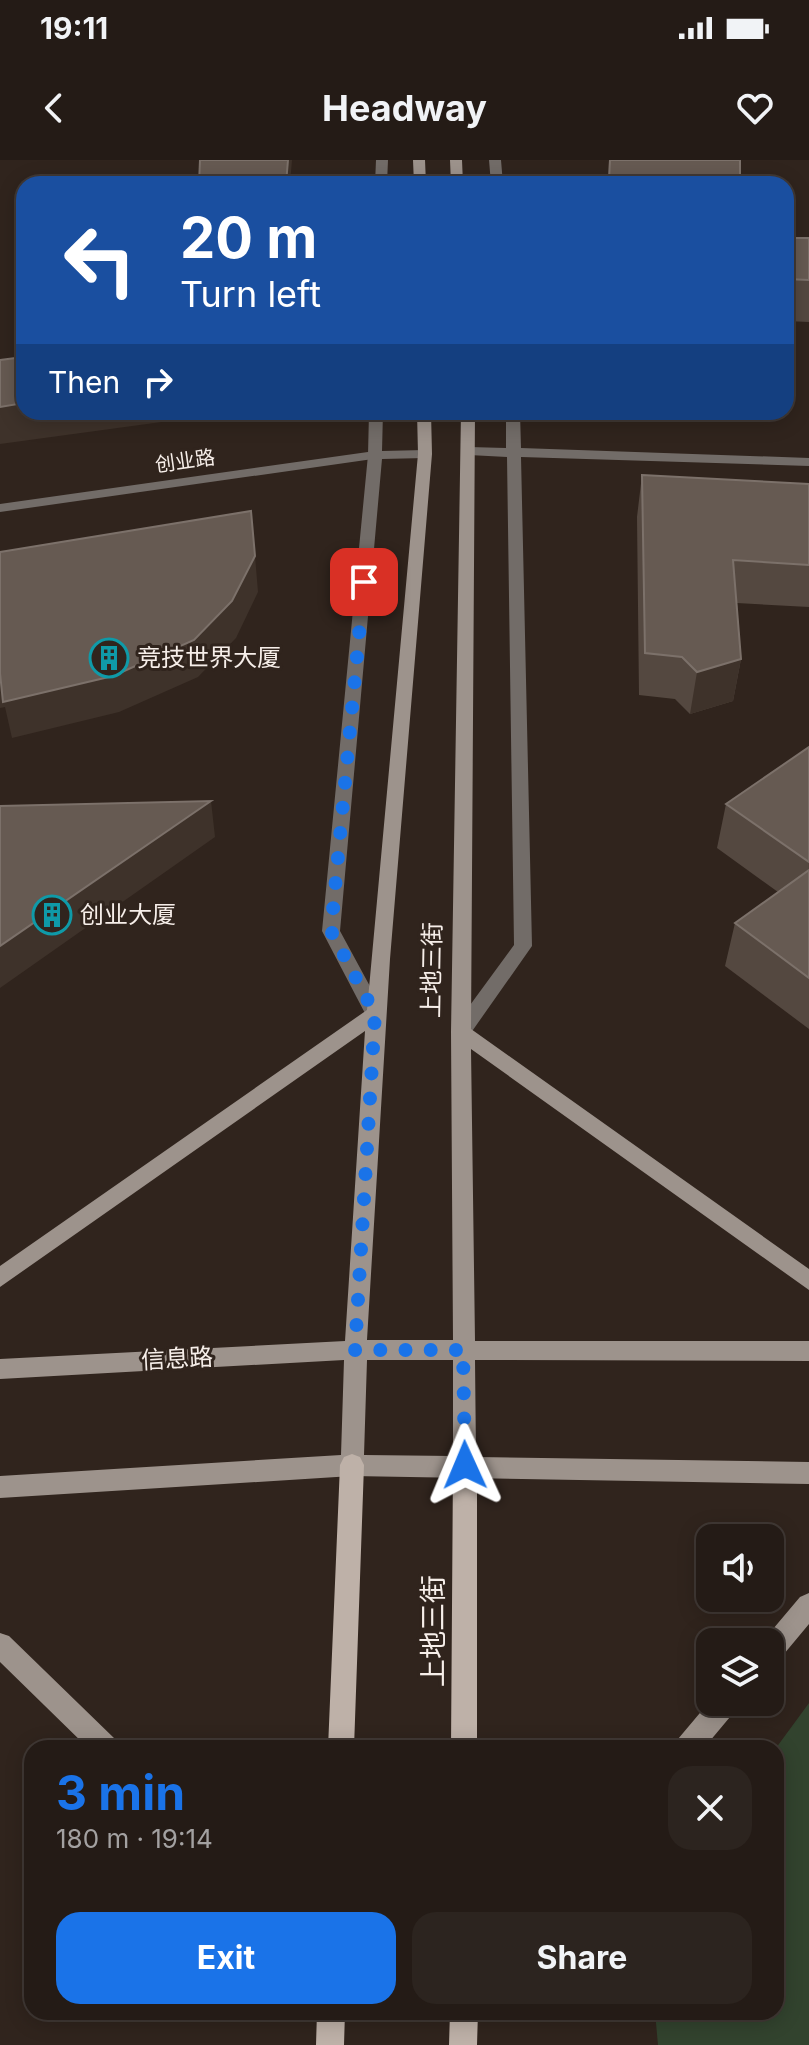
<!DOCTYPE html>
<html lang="en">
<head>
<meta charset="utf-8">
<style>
  body { margin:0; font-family:Inter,"Noto Sans SC",sans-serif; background:#2c241f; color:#f1f3f6; height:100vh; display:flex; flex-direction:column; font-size:30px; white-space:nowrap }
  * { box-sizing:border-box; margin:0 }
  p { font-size:26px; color:#a3a1a1 }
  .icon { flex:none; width:44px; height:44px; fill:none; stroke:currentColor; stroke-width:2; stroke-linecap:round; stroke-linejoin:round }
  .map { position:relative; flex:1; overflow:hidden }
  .sheet { position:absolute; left:24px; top:1580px; width:760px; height:280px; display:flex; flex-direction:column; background:#241b16; border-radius:24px; box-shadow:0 4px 20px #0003,0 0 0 2px #413935 }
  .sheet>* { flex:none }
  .banner { position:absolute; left:16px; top:16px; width:778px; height:244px; border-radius:24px; box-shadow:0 4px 20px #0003,0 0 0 2px #413935; background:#1a4fa0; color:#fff; overflow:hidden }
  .tools { position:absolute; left:696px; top:1364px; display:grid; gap:16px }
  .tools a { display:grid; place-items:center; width:88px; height:88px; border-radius:16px; background:#241b16; box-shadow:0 4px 20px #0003,0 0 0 2px #413935; font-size:40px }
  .pin { position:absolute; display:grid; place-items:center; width:68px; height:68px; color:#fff; margin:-34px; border-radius:16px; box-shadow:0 4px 12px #0006 }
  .me { position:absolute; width:88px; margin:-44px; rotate:359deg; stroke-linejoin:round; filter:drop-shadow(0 0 6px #0008) }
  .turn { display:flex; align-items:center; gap:28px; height:168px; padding:0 32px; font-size:36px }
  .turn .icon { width:104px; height:104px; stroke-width:2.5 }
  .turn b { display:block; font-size:56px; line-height:68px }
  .then { display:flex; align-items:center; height:76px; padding:0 32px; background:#0003; gap:16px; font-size:30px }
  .round { display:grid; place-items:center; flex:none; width:84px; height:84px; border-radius:24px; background:#2c241f }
  .summary { display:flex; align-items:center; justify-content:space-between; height:136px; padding:0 32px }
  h1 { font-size:48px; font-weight:700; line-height:60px; color:#1a73e8 }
  .cta { display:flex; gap:16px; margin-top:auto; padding:16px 32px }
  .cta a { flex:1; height:92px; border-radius:24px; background:#1a73e8; color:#fff; font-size:32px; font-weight:700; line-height:92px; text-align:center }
  .cta a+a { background:#2c241f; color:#f1f3f6 }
  .status { display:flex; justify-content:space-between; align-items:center; height:56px; padding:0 40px; background:#241b16; direction:ltr }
  .status svg { height:22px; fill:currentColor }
  header { display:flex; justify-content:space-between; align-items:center; height:104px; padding:0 32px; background:#241b16; font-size:36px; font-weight:700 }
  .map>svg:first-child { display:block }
  .green { fill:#32432e }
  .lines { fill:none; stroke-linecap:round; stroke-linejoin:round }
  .minor { fill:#726c68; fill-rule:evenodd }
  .tertiary { fill:#726c68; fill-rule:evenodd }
  .secondary { fill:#9d938c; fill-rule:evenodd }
  .primary { fill:#beb1a8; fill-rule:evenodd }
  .wall { fill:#544840 }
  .shaded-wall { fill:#3e322a }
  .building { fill:#665a52; stroke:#7c716a; stroke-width:2 }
  .route { stroke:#1a73e8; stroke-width:14; stroke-dasharray:0 25.2 }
  .labels { text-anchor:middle; stroke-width:6; stroke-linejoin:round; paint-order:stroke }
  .far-street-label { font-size:20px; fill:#f6eee9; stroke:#30241d }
  .poi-label { font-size:24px; fill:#f6eee9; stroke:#30241d; text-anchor:start }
  .street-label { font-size:24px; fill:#f6eee9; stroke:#30241d }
  .near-street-label { font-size:28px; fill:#f6eee9; stroke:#30241d }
</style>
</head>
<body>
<div class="status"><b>19:11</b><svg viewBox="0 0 49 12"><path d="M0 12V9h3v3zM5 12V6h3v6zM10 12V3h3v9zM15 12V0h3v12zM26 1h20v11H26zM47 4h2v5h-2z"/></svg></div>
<header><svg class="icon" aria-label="back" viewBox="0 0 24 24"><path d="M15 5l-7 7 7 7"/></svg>Headway<svg class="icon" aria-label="heart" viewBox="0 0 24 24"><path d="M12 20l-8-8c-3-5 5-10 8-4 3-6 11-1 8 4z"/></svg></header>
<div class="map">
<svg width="809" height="1885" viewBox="0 0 809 1885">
  <rect width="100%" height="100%" fill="#30241d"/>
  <path class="green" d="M 809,1543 L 809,1885 L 658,1885 L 655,1852 L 776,1852 L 776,1588 Z"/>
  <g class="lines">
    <path class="minor" d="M 375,291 L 382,295 L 380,298 L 0,352 L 0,344 Z"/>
    <path class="tertiary" d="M 376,0 L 388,0 L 387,24 L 375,24 Z
      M 489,0 L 501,0 L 503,24 L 491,24 Z
      M 369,252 L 383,252 L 382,291 L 425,290 L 432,294 L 425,298 L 382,299 L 340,771 L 385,854 L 382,859 L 368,859 L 322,771 L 368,295 Z
      M 506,252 L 520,252 L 521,288 L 809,298 L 809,306 L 521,297 L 532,786 L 468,877 L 454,877 L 451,872 L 454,867 L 514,785 L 507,297 L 469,295 L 462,291 L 469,287 L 506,288 Z"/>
    <path class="secondary" d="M 413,0 L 425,0 L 426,24 L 414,24 Z
      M 450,0 L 462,0 L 463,24 L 451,24 Z
      M 417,252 L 431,252 L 432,294 L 390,799 L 367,1180 L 453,1180 L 451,872 L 461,252 L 475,252 L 471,869 L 809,1109 L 809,1130 L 471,889 L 475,1181 L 809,1181 L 809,1201 L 475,1200 L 476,1297 L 809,1302 L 809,1324 L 352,1316 L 0,1338 L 0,1316 L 341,1295 L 344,1200 L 0,1219 L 0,1199 L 345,1181 L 365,871 L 0,1127 L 0,1106 L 367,850 L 418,294 ZM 367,1200 L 453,1200 L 453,1296 L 364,1295 Z
      M 809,1433 L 809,1464 L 779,1500 L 770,1503 L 770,1482 L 762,1482 L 800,1437 Z
      M 0,1473 L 9,1476 L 115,1579 L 119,1588 L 88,1588 L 0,1502 Z
      M 710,1541 L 739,1542 L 735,1551 L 704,1588 L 674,1588 L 678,1579 Z"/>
    <path class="primary" d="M 352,1294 L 360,1297 L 364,1305 L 354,1588 L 328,1588 L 340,1305 L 344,1297 Z
      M 465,1294 L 473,1297 L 477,1305 L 477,1588 L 451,1588 L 453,1305 L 457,1297 Z
      M 317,1852 L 345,1852 L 344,1885 L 316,1885 Z
      M 450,1852 L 478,1852 L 477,1885 L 449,1885 Z"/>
  </g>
  <path class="wall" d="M 609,0 L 740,0 L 740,24 L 608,24 Z
    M 786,78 L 809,78 L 809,162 L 786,161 Z
    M 682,252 L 758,252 L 757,254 Z
    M 642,315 L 809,324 L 809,447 L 737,443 L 741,499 L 733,541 L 690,554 L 675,539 L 639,535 L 637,357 Z
    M 809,587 L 809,869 L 725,806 L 735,763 L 778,732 L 717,688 L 726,644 Z"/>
  <path class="shaded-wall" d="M 288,0 L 292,0 L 290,24 L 286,24 Z
    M 24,243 L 24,252 L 235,252 L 0,284 L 0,247 Z
    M 255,396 L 258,432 L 236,478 L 198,517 L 119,552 L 12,578 L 5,547 L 0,548 L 0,512 Z
    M 741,499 L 733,541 L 690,554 L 697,512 Z
    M 211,641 L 215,677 L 0,828 L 0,786 Z"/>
  <path class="building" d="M 200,0 L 288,0 L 286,24 L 199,24 Z
    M 610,0 L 740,0 L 740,24 L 633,24 L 632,20 L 609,20 Z
    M 786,78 L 809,78 L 809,120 L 786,119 Z
    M 24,197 L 24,243 L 0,247 L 0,200 Z
    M 642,315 L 809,324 L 809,405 L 733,400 L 741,499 L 697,512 L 682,497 L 645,493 Z
    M 251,351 L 255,396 L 232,441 L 194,480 L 113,516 L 3,542 L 0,513 L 0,392 Z
    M 809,587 L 809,702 L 726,644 Z
    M 211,641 L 0,786 L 0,646 Z
    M 809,710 L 809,818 L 735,763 Z"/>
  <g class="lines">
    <path class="route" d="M 364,422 L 331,771 L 375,854 L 355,1190 L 463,1190 L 465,1305"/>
  </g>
  <defs>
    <symbol id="building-ring" viewBox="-11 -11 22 22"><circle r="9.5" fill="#30241d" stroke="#0f9aa8" stroke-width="1.5"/><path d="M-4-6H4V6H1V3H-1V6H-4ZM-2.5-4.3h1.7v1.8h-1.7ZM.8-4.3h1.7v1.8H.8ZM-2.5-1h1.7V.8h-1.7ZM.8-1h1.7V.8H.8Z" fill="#0f9aa8"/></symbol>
  </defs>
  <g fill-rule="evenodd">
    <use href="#building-ring" x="87" y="476" width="44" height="44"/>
    <use href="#building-ring" x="30" y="733" width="44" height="44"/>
  </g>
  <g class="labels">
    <g class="far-street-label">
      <text transform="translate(185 301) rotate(-8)" y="7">创业路</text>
    </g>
    <g class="poi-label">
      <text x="137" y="506">竞技世界大厦</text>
      <text x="80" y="763">创业大厦</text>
    </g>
    <g class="street-label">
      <text transform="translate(432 810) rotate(-89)" y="8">上地三街</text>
      <text transform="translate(177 1199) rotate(-3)" y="8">信息路</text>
    </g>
    <g class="near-street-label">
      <text transform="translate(433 1471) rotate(-90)" y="10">上地三街</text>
    </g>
  </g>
</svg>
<div class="tools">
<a><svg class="icon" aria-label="sound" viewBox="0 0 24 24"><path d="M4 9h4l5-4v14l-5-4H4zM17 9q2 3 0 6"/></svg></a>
<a><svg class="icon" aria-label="layers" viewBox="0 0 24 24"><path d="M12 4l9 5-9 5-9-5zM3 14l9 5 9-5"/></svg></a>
</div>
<div class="pin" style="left:364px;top:422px;background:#d93025"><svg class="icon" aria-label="arrive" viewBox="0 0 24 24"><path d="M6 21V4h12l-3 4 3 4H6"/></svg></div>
<svg class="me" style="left:465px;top:1305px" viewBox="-20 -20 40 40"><path d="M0-17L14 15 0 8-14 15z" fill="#1a73e8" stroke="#fff" stroke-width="4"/></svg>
<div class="banner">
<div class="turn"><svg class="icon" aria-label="left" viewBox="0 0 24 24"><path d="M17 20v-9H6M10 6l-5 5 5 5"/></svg><div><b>20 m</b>Turn left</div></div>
<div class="then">Then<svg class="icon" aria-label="right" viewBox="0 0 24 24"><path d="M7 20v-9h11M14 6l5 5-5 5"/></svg></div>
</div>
<section class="sheet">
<div class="summary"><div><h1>3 min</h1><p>180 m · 19:14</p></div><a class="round"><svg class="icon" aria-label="close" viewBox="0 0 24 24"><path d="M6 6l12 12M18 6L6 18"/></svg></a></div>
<div class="cta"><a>Exit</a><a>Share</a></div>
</section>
</div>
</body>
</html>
